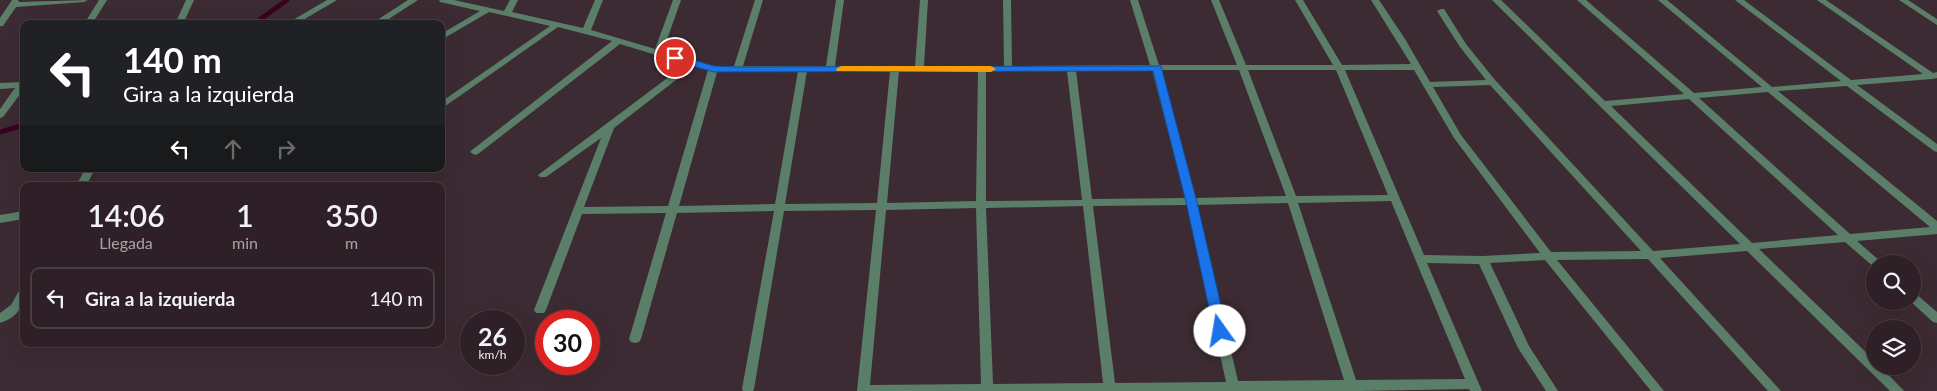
<!DOCTYPE html>
<html lang="es">
<head>
<meta charset="utf-8">
<style>
  body { margin:0; font-family:Lato,sans-serif; background:#36282e; color:#f1f3f6; height:100vh; display:flex; flex-direction:column; font-size:19px; white-space:nowrap }
  * { box-sizing:border-box; margin:0 }
  p { font-size:16px; color:#a7a3a7 }
  .icon { flex:none; width:28px; height:28px; fill:none; stroke:currentColor; stroke-width:2; stroke-linecap:round; stroke-linejoin:round }
  .map { position:relative; flex:1; overflow:hidden }
  .side { position:absolute; left:20px; top:182px; width:425px; height:165px; display:flex; flex-direction:column; background:#2e2026; border-radius:10px; box-shadow:0 5px 20px #0002,0 0 0 1px #493e43 }
  .side>* { flex:none }
  .hud { position:absolute; left:20px; top:20px; width:425px; height:152px; border-radius:10px; box-shadow:0 5px 20px #0002,0 0 0 1px #493e43; background:#202124; color:#fff; overflow:hidden }
  .fabs { position:absolute; left:1866px; top:255px; display:grid; gap:10px }
  .fabs a { display:grid; place-items:center; width:55px; height:55px; border-radius:50%; background:#2e2026; box-shadow:0 5px 20px #0002,0 0 0 1px #493e43; font-size:25px }
  .speed { position:absolute; left:460px; top:310px; display:flex; gap:10px; font-size:25px; font-weight:700; text-align:center }
  .speed>* { display:grid; place-content:center; width:65px; height:65px; border-radius:50%; background:#2e2026; box-shadow:0 5px 20px #0002,0 0 0 1px #493e43; line-height:1 }
  .speed small { font-size:12px; font-weight:400 }
  .speed .limit { border:8px solid #d22; background:#fff; color:#111 }
  .pin { position:absolute; display:grid; place-items:center; width:42px; height:42px; color:#fff; margin:-21px; border:2px solid #fff; border-radius:50%; box-shadow:0 1px 5px #0007 }
  .me { position:absolute; width:55px; margin:-28px; rotate:347deg; stroke-linejoin:round; filter:drop-shadow(0 0 4px #0008) }
  .turn { display:flex; align-items:center; gap:18px; height:105px; padding:0 20px; font-size:22px }
  .turn .icon { width:65px; height:65px; stroke-width:2.5 }
  .turn b { display:block; font-size:35px; line-height:42px }
  .lanes { display:flex; align-items:center; height:48px; padding:0 20px; background:#0003; justify-content:center; gap:25px; direction:ltr }
  .lanes .off { opacity:.35 }
  .eta { display:flex; justify-content:space-evenly; align-items:center; height:85px; text-align:center }
  .eta b { font-size:30px; font-weight:600; line-height:35px }
  ul { padding:0; list-style:none }
  li { display:flex; align-items:center; gap:15px; height:62px; margin:0 10px 8px; padding:0 10px; border:2px solid #493e43; border-radius:10px }
  li div { flex:1 }
  li b { display:block; font-size:19px }
  li em { font-style:normal }
  .map>svg:first-child { display:block }
  .lines { fill:none; stroke-linecap:round; stroke-linejoin:round }
  .stream { stroke:#3a0221; stroke-width:5 }
  .minor { fill:#5b7e69; fill-rule:evenodd }
  .route { fill:#1a73e8; stroke:#114b97 }
  .slow { fill:#f59e0b }
</style>
</head>
<body>
<div class="map">
<svg width="1937" height="391" viewBox="0 0 1937 391">
  <rect width="100%" height="100%" fill="#3d2b33"/>
  <g class="lines">
    <path class="stream" d="M 254,24 L 287,0
      M 0,132 L 24,125"/>
    <path class="minor" d="M 12,0 L 18,0 L 19,2 L 88,0 L 84,2 L 16,7 L 3,26 L 0,26 L 0,18 Z
      M 99,0 L 107,0 L 92,24 L 84,24 Z
      M 186,0 L 194,0 L 183,24 L 175,24 Z
      M 327,0 L 337,0 L 296,24 L 286,24 Z
      M 408,0 L 418,0 L 381,24 L 371,24 Z
      M 439,0 L 454,0 L 504,11 L 510,0 L 518,0 L 512,12 L 583,28 L 595,0 L 603,0 L 591,30 L 655,49 L 673,0 L 681,0 L 663,51 L 714,66 L 734,66 L 755,0 L 763,0 L 743,66 L 826,66 L 836,0 L 844,0 L 835,66 L 915,66 L 920,0 L 928,0 L 924,66 L 1004,66 L 1003,0 L 1011,0 L 1012,66 L 1150,65 L 1130,0 L 1138,0 L 1159,65 L 1237,65 L 1211,0 L 1219,0 L 1246,65 L 1333,65 L 1295,0 L 1303,0 L 1342,65 L 1411,64 L 1371,0 L 1379,0 L 1405,39 L 1430,82 L 1486,80 L 1460,47 L 1437,11 L 1441,9 L 1444,9 L 1466,44 L 1495,80 L 1653,251 L 1740,244 L 1492,0 L 1501,0 L 1605,101 L 1684,94 L 1577,0 L 1586,0 L 1694,93 L 1762,87 L 1658,0 L 1667,0 L 1772,87 L 1841,81 L 1735,0 L 1744,0 L 1851,80 L 1923,74 L 1817,0 L 1826,0 L 1933,73 L 1937,72 L 1937,78 L 1932,79 L 1857,85 L 1937,144 L 1937,152 L 1934,151 L 1847,86 L 1778,91 L 1937,221 L 1937,234 L 1857,241 L 1880,261 L 1881,264 L 1875,264 L 1875,268 L 1845,242 L 1759,249 L 1875,361 L 1875,366 L 1880,366 L 1904,391 L 1890,391 L 1747,251 L 1660,258 L 1781,391 L 1768,391 L 1648,259 L 1557,260 L 1664,391 L 1651,391 L 1545,260 L 1490,263 L 1529,346 L 1558,391 L 1546,391 L 1518,348 L 1479,264 L 1427,263 L 1482,391 L 1470,391 L 1469,389 L 1358,391 L 857,391 L 876,210 L 784,211 L 754,389 L 753,391 L 743,391 L 742,389 L 774,211 L 677,213 L 641,339 L 639,342 L 635,343 L 631,342 L 629,339 L 666,213 L 582,214 L 546,310 L 544,313 L 536,313 L 534,310 L 601,138 L 546,177 L 540,177 L 538,175 L 686,64 L 620,44 L 478,154 L 475,155 L 470,152 L 472,150 L 612,41 L 558,27 L 441,109 L 441,102 L 550,26 L 489,12 L 441,40 L 441,34 L 480,11 L 440,2 ZM 694,66 L 708,70 L 668,206 L 584,207 L 614,128 ZM 1152,70 L 1185,198 L 1092,199 L 1076,71 ZM 1160,70 L 1239,70 L 1286,196 L 1195,198 ZM 1248,70 L 1336,70 L 1388,195 L 1296,196 ZM 1345,70 L 1414,70 L 1454,138 L 1540,253 L 1483,256 L 1424,255 ZM 798,71 L 775,204 L 679,206 L 717,72 ZM 807,71 L 890,71 L 877,203 L 785,204 ZM 899,71 L 978,71 L 976,201 L 887,203 ZM 986,71 L 1067,71 L 1082,200 L 986,201 ZM 1490,85 L 1641,251 L 1551,252 L 1461,135 L 1433,87 ZM 1768,92 L 1930,227 L 1850,234 L 1699,98 ZM 1689,99 L 1838,235 L 1752,243 L 1611,106 ZM 1391,201 L 1465,379 L 1356,380 L 1298,203 ZM 1288,203 L 1344,380 L 1238,381 L 1197,205 ZM 1187,205 L 1226,382 L 1115,383 L 1093,206 ZM 1083,206 L 1103,383 L 993,384 L 986,208 ZM 976,208 L 981,384 L 870,385 L 886,210 Z
      M 1899,0 L 1908,0 L 1937,19 L 1937,25 Z
      M 24,82 L 24,89 L 3,117 L 0,118 L 0,109 L 15,88 L 0,89 L 0,83 Z
      M 85,169 L 95,169 L 86,186 L 76,186 Z
      M 24,211 L 24,219 L 0,223 L 0,215 Z
      M 24,288 C 24,306 19,317 0,323 L 0,313 L 11,305 L 20,289 Z
      M 1912,293 L 1916,294 L 1937,312 L 1937,323 L 1933,322 L 1910,301 L 1912,301 Z"/>
  </g>
  <path class="route" d="M 675,55 L 714,66 L 737,67 L 1161,66 L 1197,202 L 1227,331 L 1225,334 L 1216,334 L 1214,331 L 1186,202 L 1153,71 L 714,72 L 671,60 L 671,56 Z"/>
  <path class="slow" d="M 841,66 L 991,66 L 996,69 L 991,72 L 837,71 L 836,69 Z"/>
</svg>
<div class="fabs">
<a><svg class="icon" aria-label="search" viewBox="0 0 24 24"><circle cx="10" cy="10" r="6"/><path d="M15 15l6 6"/></svg></a>
<a><svg class="icon" aria-label="layers" viewBox="0 0 24 24"><path d="M12 4l9 5-9 5-9-5zM3 14l9 5 9-5"/></svg></a>
</div>
<div class="speed"><div>26<small>km/h</small></div><div class="limit">30</div></div>
<div class="pin" style="left:675px;top:58px;background:#d93025"><svg class="icon" aria-label="arrive" viewBox="0 0 24 24"><path d="M6 21V4h12l-3 4 3 4H6"/></svg></div>
<svg class="me" style="left:1220px;top:331px" viewBox="-20 -20 40 40"><circle r="19" fill="#fff"/><path d="M0-13L10 11 0 6-10 11z" fill="#1a73e8"/></svg>
<div class="hud">
<div class="turn"><svg class="icon" aria-label="left" viewBox="0 0 24 24"><path d="M17 20v-9H6M10 6l-5 5 5 5"/></svg><div><b>140 m</b>Gira a la izquierda</div></div>
<div class="lanes"><svg class="icon" aria-label="left" viewBox="0 0 24 24"><path d="M17 20v-9H6M10 6l-5 5 5 5"/></svg><svg class="icon off" aria-label="ahead" viewBox="0 0 24 24"><path d="M12 20V5M6 11l6-6 6 6"/></svg><svg class="icon off" aria-label="right" viewBox="0 0 24 24"><path d="M7 20v-9h11M14 6l5 5-5 5"/></svg></div>
</div>
<section class="side">
<div class="eta">
<div><b>14:06</b><p>Llegada</p></div>
<div><b>1</b><p>min</p></div>
<div><b>350</b><p>m</p></div>
</div>
<ul>
<li><svg class="icon" aria-label="left" viewBox="0 0 24 24"><path d="M17 20v-9H6M10 6l-5 5 5 5"/></svg><div><b>Gira a la izquierda</b></div><em>140 m</em></li>
</ul>
</section>
</div>
</body>
</html>
